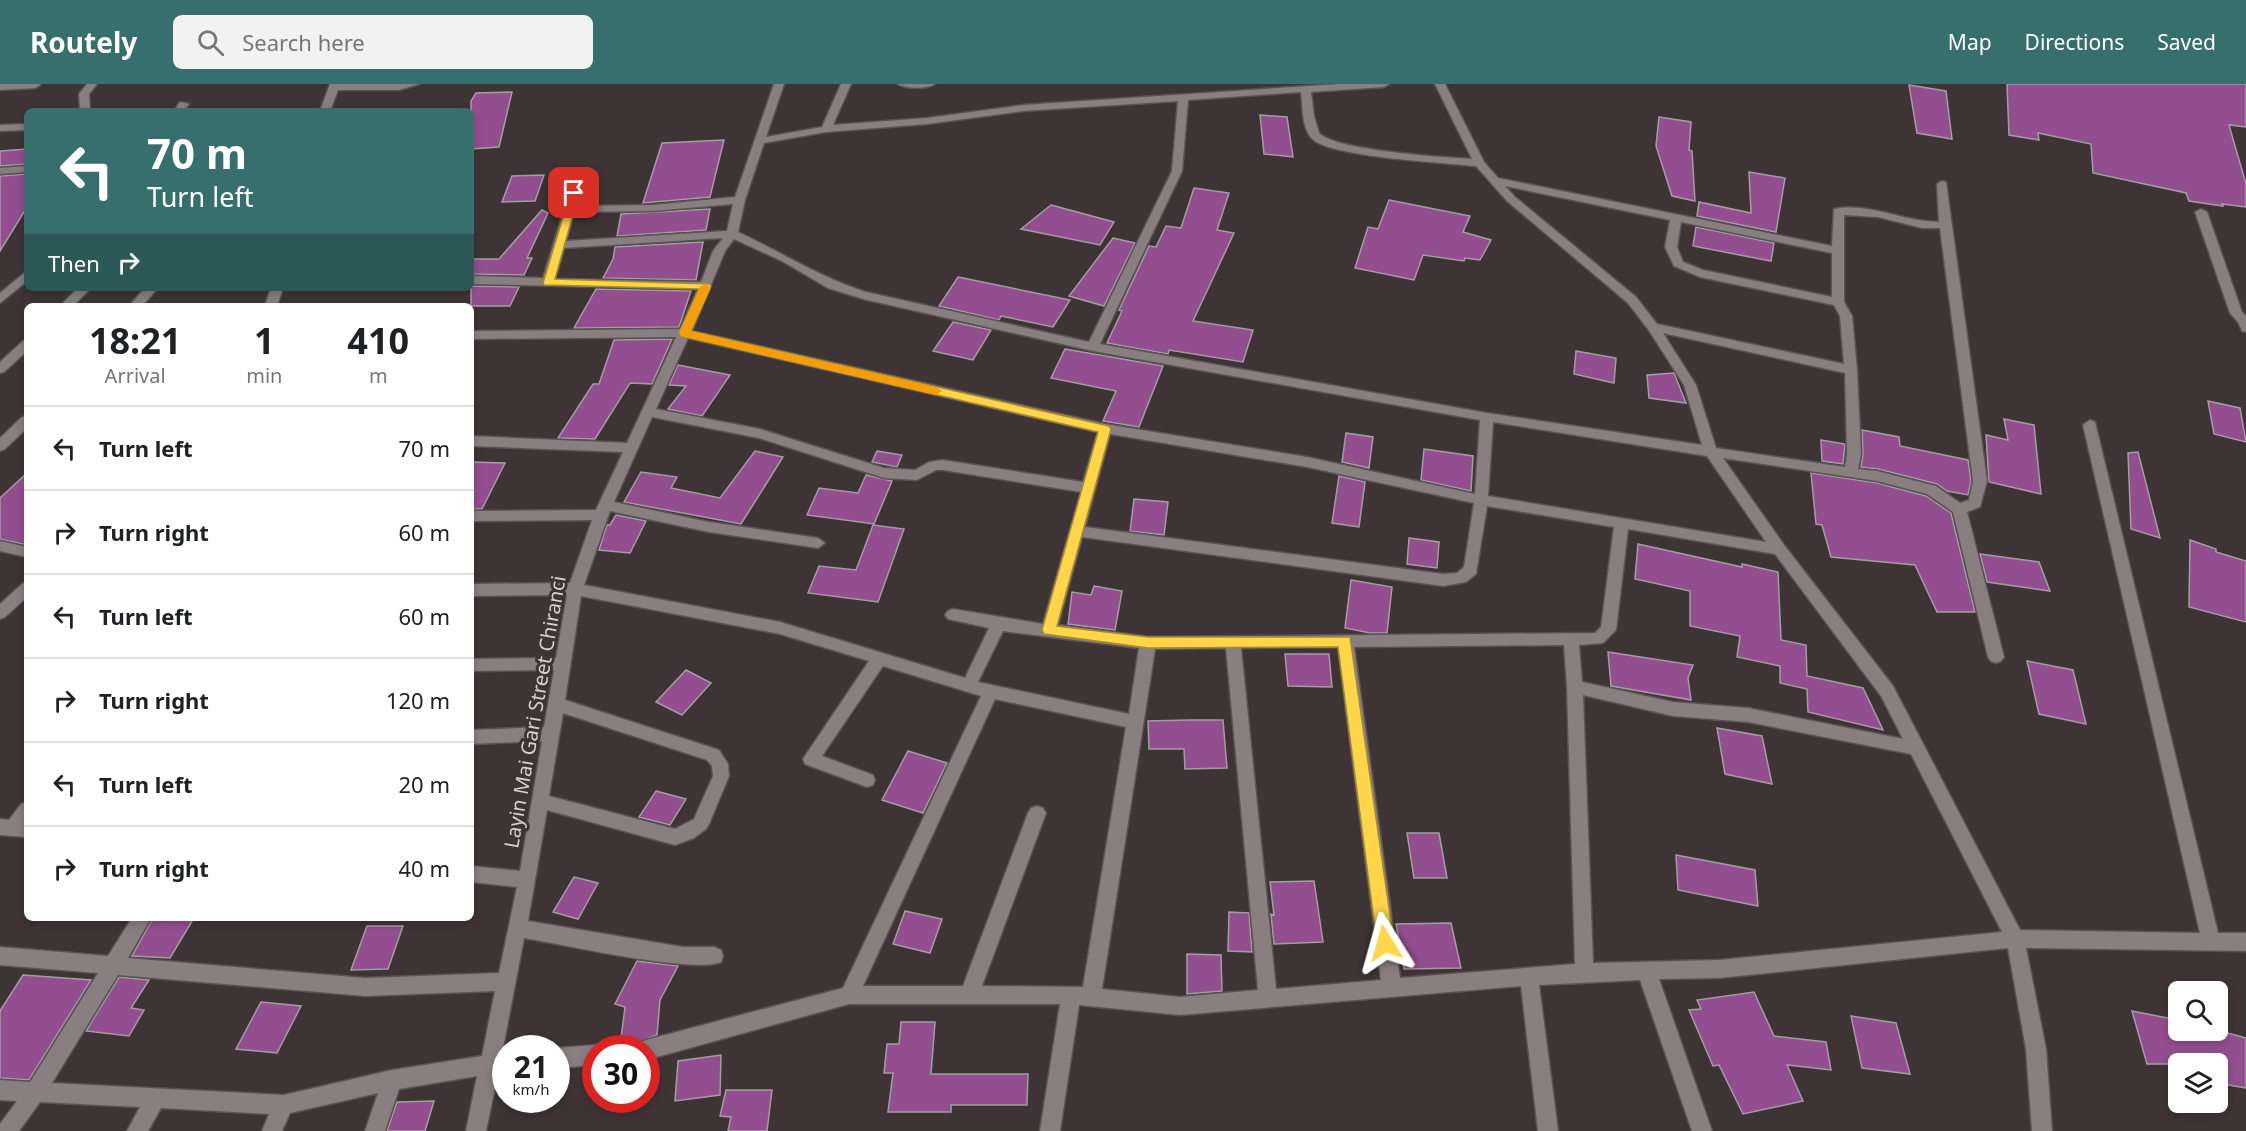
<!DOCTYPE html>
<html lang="en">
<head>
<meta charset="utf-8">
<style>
  body { margin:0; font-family:"Noto Sans",sans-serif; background:#f2f2f2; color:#202124; height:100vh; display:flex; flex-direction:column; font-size:22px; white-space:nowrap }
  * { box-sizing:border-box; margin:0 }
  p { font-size:20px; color:#757577 }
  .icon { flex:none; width:33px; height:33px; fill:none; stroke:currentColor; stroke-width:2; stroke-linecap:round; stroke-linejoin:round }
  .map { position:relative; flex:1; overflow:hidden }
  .drawer { position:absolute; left:24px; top:219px; width:450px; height:618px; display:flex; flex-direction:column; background:#fff; border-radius:9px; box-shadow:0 3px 9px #0003 }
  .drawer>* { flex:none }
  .banner { position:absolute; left:24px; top:24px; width:450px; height:183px; border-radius:9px; box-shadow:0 3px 9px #0003; background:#376e6e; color:#fff; overflow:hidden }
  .tools { position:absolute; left:2168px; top:897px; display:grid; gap:12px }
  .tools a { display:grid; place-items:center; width:60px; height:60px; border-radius:9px; background:#fff; box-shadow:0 3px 9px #0003; font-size:30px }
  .speed { position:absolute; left:492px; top:951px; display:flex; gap:12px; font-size:30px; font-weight:700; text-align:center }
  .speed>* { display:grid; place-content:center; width:78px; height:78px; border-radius:50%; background:#fff; box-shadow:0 3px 9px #0003; line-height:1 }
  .speed small { font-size:15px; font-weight:400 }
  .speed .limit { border:9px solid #d22; background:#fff; color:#111 }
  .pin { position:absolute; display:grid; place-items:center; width:51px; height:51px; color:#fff; margin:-26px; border-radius:12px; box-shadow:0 3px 9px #0006 }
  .me { position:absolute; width:66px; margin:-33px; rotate:352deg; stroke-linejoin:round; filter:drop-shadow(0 0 4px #0008) }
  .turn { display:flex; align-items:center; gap:21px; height:126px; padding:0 24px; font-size:27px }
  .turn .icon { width:78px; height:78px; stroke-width:2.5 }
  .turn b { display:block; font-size:42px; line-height:51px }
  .then { display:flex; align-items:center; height:57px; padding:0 24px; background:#0003; gap:12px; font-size:22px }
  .eta { display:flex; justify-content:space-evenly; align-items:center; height:102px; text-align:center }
  .eta b { font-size:36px; font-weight:700; line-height:42px }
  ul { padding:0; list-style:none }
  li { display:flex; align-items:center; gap:18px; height:84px; padding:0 24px; border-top:2px solid #e0e0e0 }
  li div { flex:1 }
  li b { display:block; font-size:22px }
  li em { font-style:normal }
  header { display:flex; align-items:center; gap:36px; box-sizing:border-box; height:84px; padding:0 30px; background:#376e6e; color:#fff }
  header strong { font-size:28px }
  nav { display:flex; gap:33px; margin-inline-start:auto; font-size:21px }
  .search { width:420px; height:54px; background:#f2f2f2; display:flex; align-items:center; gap:15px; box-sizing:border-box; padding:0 21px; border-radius:9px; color:#757577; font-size:22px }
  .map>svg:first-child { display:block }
  .building { fill:#934e8f; stroke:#a59da4; stroke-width:1.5 }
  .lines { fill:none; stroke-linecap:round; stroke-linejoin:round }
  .street-casing { stroke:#595254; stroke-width:3 }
  .street { fill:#897e80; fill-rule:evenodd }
  .route { fill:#ffd54a; stroke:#a68a30; stroke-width:1.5 }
  .slow { fill:#f59e0b }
  .labels { text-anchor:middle; stroke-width:6; stroke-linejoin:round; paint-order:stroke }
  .street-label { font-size:20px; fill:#d6d0d1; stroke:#3e3436 }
</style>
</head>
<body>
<header>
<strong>Routely</strong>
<div class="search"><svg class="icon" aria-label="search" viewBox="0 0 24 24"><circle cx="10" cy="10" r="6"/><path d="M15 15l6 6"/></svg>Search here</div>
<nav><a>Map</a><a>Directions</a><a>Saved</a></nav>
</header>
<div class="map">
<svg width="2246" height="1047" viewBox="0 0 2246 1047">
  <rect width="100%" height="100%" fill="#3e3436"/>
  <path class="building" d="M 2007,0 L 2246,0 L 2246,43 L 2229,41 L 2246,100 L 2246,123 L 2222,120 L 2223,122 L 2189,117 L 2186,109 L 2093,89 L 2091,60 L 2038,49 L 2039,56 L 2009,51 Z
    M 1909,1 L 1946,7 L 1952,55 L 1917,49 Z
    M 512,8 L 499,63 L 471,65 L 471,17 L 476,9 Z
    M 1260,31 L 1287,33 L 1293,73 L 1264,70 Z
    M 1659,33 L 1691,38 L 1689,66 L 1692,67 L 1695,117 L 1672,112 L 1656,62 Z
    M 724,56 L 710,113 L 643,119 L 662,59 Z
    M 27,65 L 27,80 L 0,82 L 0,67 Z
    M 1749,88 L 1785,94 L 1776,148 L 1697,132 L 1699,118 L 1751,129 Z
    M 27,90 L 27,123 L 0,167 L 0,92 Z
    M 544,91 L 535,117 L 502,118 L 512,92 Z
    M 1194,104 L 1229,109 L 1217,146 L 1234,149 L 1193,237 L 1253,246 L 1243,278 L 1169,266 L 1168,270 L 1107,259 L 1122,227 L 1119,226 L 1149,162 L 1156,163 L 1166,142 L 1181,144 Z
    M 1389,116 L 1470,132 L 1463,148 L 1491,156 L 1480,176 L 1465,174 L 1464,177 L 1423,171 L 1414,196 L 1355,184 L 1368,143 L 1378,145 Z
    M 1051,121 L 1114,138 L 1100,161 L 1021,145 Z
    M 710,125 L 706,146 L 617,152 L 621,130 Z
    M 542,126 L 548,129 L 527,174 L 532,174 L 524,191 L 471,190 L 471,175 L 499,175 Z
    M 1696,143 L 1774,159 L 1771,177 L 1693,162 Z
    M 1113,154 L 1135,159 L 1104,222 L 1069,212 Z
    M 703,158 L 696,196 L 603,194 L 613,175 L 615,163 Z
    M 958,193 L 1070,216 L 1053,243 L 1001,232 L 999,236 L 939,222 Z
    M 471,202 L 519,203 L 510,222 L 471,222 Z
    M 596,205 L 691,207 L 679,243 L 574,244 Z
    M 953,238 L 991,246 L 973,276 L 933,267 Z
    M 672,255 L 652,300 L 630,299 L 595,355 L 558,354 L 593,300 L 599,300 L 614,256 Z
    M 1065,265 L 1163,282 L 1139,343 L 1103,337 L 1116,307 L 1051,294 Z
    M 1576,267 L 1616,274 L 1614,299 L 1574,290 Z
    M 678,281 L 730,291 L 702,332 L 668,325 L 686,302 L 669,301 Z
    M 1674,289 L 1686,319 L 1649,314 L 1647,291 Z
    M 2208,317 L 2240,324 L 2246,358 L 2214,350 Z
    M 2004,335 L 2034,341 L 2041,410 L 1989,398 L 1986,351 L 2008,356 Z
    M 1862,346 L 1899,353 L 1900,362 L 1968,376 L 1971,397 L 1968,411 L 1947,407 L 1937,400 L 1878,385 L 1861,383 L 1863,370 Z
    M 1346,349 L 1373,353 L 1369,384 L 1342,378 Z
    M 1821,356 L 1845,360 L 1843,380 L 1822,377 Z
    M 1424,365 L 1473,372 L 1471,407 L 1421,396 Z
    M 755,367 L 783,373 L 741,440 L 624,418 L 641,388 L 677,393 L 671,404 L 720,414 Z
    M 877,367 L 902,371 L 897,383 L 872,378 Z
    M 2138,368 L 2160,454 L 2131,445 L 2128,369 Z
    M 471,378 L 505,379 L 482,425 L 471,425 Z
    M 27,389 L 27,461 L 0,455 L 0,414 Z
    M 1811,389 L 1877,399 L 1926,412 L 1951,429 L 1975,528 L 1937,528 L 1915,481 L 1831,473 L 1822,441 L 1816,440 Z
    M 866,391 L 892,397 L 874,440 L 807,431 L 819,404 L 858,409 Z
    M 1339,392 L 1365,398 L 1359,443 L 1332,439 Z
    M 1134,415 L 1168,418 L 1164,451 L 1130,447 Z
    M 616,431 L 646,437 L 630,469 L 599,466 L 607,441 L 610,441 Z
    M 873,441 L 904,445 L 878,518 L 808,509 L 819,482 L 856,486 Z
    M 1409,454 L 1439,458 L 1437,484 L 1407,480 Z
    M 2190,456 L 2216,465 L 2216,468 L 2246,477 L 2246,538 L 2189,523 Z
    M 1638,460 L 1742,483 L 1742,480 L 1778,488 L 1781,556 L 1806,561 L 1807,592 L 1863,604 L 1883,646 L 1808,628 L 1807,605 L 1780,599 L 1780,582 L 1737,573 L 1740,552 L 1690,542 L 1690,507 L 1635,495 Z
    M 1980,470 L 2039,478 L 2050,507 L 1987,498 Z
    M 1351,496 L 1392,503 L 1387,549 L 1370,549 L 1345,544 Z
    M 1094,502 L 1122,507 L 1115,546 L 1068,540 L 1072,508 L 1091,511 Z
    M 1608,568 L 1693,581 L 1688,594 L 1691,616 L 1611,602 Z
    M 1285,570 L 1329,570 L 1332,603 L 1288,602 Z
    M 2027,577 L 2073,586 L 2086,640 L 2039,630 Z
    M 686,586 L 711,599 L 682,631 L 656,618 Z
    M 1190,636 L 1223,636 L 1227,684 L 1185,685 L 1184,665 L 1149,665 L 1148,637 Z
    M 1717,644 L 1762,652 L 1772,700 L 1725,690 Z
    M 908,667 L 947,679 L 923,729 L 882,716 Z
    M 656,707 L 686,715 L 670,741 L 639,733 Z
    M 1407,749 L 1439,749 L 1447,794 L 1414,794 Z
    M 1676,771 L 1755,786 L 1758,822 L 1678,806 Z
    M 574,793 L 598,799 L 578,835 L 553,828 Z
    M 1314,797 L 1323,858 L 1274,860 L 1271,830 L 1274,831 L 1270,798 Z
    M 905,827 L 942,835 L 930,869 L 893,860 Z
    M 1229,828 L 1249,829 L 1252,868 L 1228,867 Z
    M 153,834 L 194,834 L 170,874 L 132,872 Z
    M 1451,839 L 1461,884 L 1404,885 L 1396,840 Z
    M 367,842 L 403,842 L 388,885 L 351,886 Z
    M 1187,870 L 1221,871 L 1222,907 L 1187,910 Z
    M 637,877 L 678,882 L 660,916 L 657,951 L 636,959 L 620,962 L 625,923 L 615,920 Z
    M 23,891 L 91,896 L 29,996 L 0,994 L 0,927 Z
    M 119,893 L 149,896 L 131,924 L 144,926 L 129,952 L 86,947 Z
    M 1754,908 L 1774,952 L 1826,958 L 1831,986 L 1787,981 L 1803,1017 L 1743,1030 L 1719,981 L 1713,982 L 1689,926 L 1701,925 L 1697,916 Z
    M 261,918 L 301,922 L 277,969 L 236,965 Z
    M 2132,927 L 2178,936 L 2178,946 L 2217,946 L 2246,954 L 2246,1004 L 2217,999 L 2217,980 L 2147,980 Z
    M 1851,932 L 1896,939 L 1910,990 L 1862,984 Z
    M 901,938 L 935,938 L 931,990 L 1028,990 L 1027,1021 L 951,1021 L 951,1028 L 888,1028 L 893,989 L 884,989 L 887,960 L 899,960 Z
    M 721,971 L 720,1011 L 675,1017 L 678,977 Z
    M 726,1006 L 772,1006 L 767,1047 L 728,1047 L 731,1033 L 720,1032 Z
    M 434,1017 L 425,1047 L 387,1047 L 397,1018 Z"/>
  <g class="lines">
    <defs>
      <path id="street" d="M 0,0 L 39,0 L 40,1 L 35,4 L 0,6 Z
        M 87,0 L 97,0 L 89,10 L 90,27 L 80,27 L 79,10 Z
        M 330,0 L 419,0 L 399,6 L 338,6 L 330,27 L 320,27 Z
        M 774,0 L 784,0 L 766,53 L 822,43 L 841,0 L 851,0 L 833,41 L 927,34 L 1023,21 L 1339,0 L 1389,0 L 1384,3 L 1311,8 L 1314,32 L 1319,49 C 1337,67 1443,73 1472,75 L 1435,0 L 1445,0 L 1484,78 L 1498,94 L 1832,162 L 1834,125 C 1869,118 1904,138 1939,138 L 1937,100 L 1942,97 L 1946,98 L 1987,397 L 1980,423 L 1967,428 L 2004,573 L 2001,577 L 1996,579 L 1991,577 L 1988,573 L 1953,428 L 1927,410 L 1877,397 L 1723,374 L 1784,461 L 1893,602 L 2020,846 L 2200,849 L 2083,341 L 2090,336 L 2095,338 L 2218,849 L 2246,849 L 2246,867 L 2026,864 L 2046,965 L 2052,1047 L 2032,1047 L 2026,965 L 2008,864 L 1719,894 L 1659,895 L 1712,1047 L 1692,1047 L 1640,896 L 1539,901 L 1558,1047 L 1538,1047 L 1521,902 L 1180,931 L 1079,921 L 1060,1047 L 1040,1047 L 1060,920 L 849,920 L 646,976 L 646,964 L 637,964 L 639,959 L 646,956 L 843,904 L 981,612 L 883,582 L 822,672 L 873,691 L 875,696 L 873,701 L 867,703 L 805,680 L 803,675 L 869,577 L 780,550 L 581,512 L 565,616 L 719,666 L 728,680 L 729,692 L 709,740 L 706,745 L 694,754 L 675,761 L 547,726 L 528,837 L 683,863 L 714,863 L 721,866 L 723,872 L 721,878 C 691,890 562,860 524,854 L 502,969 L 506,968 L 506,988 L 498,989 L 486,1047 L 466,1047 L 477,992 L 399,1005 L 385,1047 L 365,1047 L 378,1009 L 290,1029 L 282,1047 L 262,1047 L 269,1030 L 161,1024 L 148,1047 L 127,1047 L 140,1023 L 40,1018 L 19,1047 L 0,1047 L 0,1040 L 17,1017 L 0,1016 L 0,996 L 30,998 L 98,889 L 0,881 L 0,863 L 108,872 L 132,834 L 151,834 L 128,874 L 365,894 L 499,889 L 517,803 L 471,798 L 471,782 L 520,787 L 542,657 L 471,660 L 471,646 L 544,643 L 554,586 L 471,587 L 471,575 L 556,574 L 567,511 L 471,512 L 471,500 L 570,499 L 592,436 L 471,437 L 471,427 L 596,426 L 623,368 L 471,362 L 471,352 L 627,359 L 676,253 L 471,255 L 471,247 L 680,245 L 698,205 L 471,200 L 471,192 L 543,194 L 570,107 L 574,106 L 579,109 L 576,122 L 653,121 L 735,113 ZM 1301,8 C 1303,23 1301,47 1315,57 C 1338,73 1444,79 1476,82 L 1507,117 L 1628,219 L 1648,245 L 1684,301 L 1702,361 L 1487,329 L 1100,260 L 1182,87 L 1188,16 ZM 1178,17 L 1172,87 L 1089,258 L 866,208 C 821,194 781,168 738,148 L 745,116 L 764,59 L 826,48 L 927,40 L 1023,27 ZM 1505,102 L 1670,136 L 1665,163 L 1674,182 L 1700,193 L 1834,221 L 1840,232 L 1844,280 L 1657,240 L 1636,213 L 1515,113 ZM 733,120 L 727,147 L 566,157 L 574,128 L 653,127 ZM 1844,131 L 1878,133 L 1922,144 L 1940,144 L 1973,397 L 1969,416 L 1960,419 L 1936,402 L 1877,387 L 1858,385 L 1861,370 L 1857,286 L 1852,232 L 1844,218 ZM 1681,138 L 1832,169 L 1832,213 L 1703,186 L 1683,178 L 1677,163 ZM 723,154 L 713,167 L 701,198 L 555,195 L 564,164 ZM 734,155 L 782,177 L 828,204 L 863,215 L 1093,267 L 1480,336 L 1475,410 L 1307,373 L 1105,340 L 692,247 L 725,167 ZM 1663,249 L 1845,289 L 1847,370 L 1845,383 L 1716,364 L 1696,301 ZM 688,254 L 1098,348 L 1083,398 L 943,376 L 929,378 L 915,386 L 884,384 L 760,345 L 656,325 ZM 652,333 L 759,354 L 884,394 L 917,396 L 936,386 L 943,386 L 1081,408 L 1043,540 L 953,525 L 948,527 L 945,531 L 948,535 L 989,544 L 965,594 L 780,538 L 584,501 L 610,427 L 709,448 L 818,464 L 825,459 L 818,454 L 709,438 L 614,418 ZM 1493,338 L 1707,372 L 1766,458 L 1488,412 ZM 1110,350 L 1307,383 L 1474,419 L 1464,483 L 1457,489 L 1443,490 L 1085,443 ZM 1487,422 L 1614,443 L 1602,536 L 1601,543 L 1595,549 L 1148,553 L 1058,541 L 1082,453 L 1443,502 L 1466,498 L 1476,490 ZM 1628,445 L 1775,470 L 1881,612 L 1903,655 L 1748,624 L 1673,618 L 1582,598 L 1579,561 L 1603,559 L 1616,546 ZM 1003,547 L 1139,564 L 1129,630 L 978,598 ZM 1564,561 L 1567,603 L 1575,880 L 1400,894 L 1354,563 ZM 1338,563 L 1381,896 L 1276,905 L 1241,564 ZM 1226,564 L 1258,906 L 1180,913 L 1102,905 L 1155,565 ZM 1583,611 L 1673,632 L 1748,638 L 1911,670 L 2002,848 L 1719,876 L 1593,879 ZM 995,615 L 1126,643 L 1083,903 L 982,902 L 1046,729 L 1043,724 L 1037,722 L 1031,724 L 1028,729 L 963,902 L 863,902 ZM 563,629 L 707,676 L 712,682 L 713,692 L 694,735 L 675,745 L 549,712 ZM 118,891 L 365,912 L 495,907 L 482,972 L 392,986 L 284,1011 L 52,999 Z
        M 898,0 L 935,0 C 927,5 906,5 898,0 Z
        M 180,18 L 189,20 L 184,27 L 174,27 Z
        M 27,40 L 27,46 L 0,47 L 0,41 Z
        M 27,82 L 27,88 L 0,90 L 0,84 Z
        M 2201,125 L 2207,128 L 2242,228 L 2246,232 L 2246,248 L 2242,247 L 2238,238 L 2230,229 L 2195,128 Z
        M 27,187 L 27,197 L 0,219 L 0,209 Z
        M 78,204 L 91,204 L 73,222 L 60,222 Z
        M 145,204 L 158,204 L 142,222 L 129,222 Z
        M 271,204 L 283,204 L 277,222 L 265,222 Z
        M 27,256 L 27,267 L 4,288 L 0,289 L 0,278 L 23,257 Z
        M 27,332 L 27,344 L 5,365 L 0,367 L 0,354 L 22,333 Z
        M 0,457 L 27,463 L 27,473 L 0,467 Z
        M 27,498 L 27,513 L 5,533 L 0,535 L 0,520 L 22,500 Z
        M 27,718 L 27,753 L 0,751 L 0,735 L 9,736 L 21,720 Z
        M 596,961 L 603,964 L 596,964 L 596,981 L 556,984 L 556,964 Z"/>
    </defs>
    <use href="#street" class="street-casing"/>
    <use href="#street" class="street"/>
  </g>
  <path class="route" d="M 571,107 L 579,109 L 555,195 L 710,200 L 711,202 L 691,247 L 1109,342 L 1111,345 L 1057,542 L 1148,553 L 1350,553 L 1394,859 L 1391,864 L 1385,866 L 1379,864 L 1377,859 L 1338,563 L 1148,564 L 1044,550 L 1042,546 L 1098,348 L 681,252 L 679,249 L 699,205 L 544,201 L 543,199 Z"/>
  <path class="slow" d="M 705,200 L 711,203 L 691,247 L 936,303 L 942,307 L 936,311 L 681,252 L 679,249 L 700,203 Z"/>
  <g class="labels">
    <g class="street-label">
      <text transform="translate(535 628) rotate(-80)" y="7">Layin Mai Gari Street Chiranci</text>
    </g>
  </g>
</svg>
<div class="tools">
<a><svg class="icon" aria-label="search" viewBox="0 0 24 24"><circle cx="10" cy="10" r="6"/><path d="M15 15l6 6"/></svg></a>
<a><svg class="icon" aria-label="layers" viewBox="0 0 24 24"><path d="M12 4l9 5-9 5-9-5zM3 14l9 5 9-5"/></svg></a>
</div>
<div class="speed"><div>21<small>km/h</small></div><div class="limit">30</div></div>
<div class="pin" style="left:574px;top:109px;background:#d93025"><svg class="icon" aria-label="arrive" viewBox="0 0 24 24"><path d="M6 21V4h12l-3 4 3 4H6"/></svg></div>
<svg class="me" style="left:1385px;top:859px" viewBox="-20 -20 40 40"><path d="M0-17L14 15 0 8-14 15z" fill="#ffd54a" stroke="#fff" stroke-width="4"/></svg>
<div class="banner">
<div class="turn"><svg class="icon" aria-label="left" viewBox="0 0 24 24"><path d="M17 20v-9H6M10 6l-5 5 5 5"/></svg><div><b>70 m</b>Turn left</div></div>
<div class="then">Then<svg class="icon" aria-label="right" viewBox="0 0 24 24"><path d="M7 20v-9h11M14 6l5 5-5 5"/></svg></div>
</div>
<section class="drawer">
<div class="eta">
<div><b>18:21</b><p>Arrival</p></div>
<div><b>1</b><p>min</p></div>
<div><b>410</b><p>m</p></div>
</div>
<ul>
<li><svg class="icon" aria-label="left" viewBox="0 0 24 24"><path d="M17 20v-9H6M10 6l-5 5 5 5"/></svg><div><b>Turn left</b></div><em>70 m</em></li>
<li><svg class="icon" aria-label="right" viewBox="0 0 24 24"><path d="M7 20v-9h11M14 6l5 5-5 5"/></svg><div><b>Turn right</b></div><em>60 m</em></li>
<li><svg class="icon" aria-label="left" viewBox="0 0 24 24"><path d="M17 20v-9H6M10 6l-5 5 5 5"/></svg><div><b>Turn left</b></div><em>60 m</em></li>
<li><svg class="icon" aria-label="right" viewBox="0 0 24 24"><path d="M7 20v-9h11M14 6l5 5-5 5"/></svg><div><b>Turn right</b></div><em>120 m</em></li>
<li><svg class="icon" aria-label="left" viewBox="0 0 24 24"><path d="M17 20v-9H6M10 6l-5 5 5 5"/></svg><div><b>Turn left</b></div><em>20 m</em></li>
<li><svg class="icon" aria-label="right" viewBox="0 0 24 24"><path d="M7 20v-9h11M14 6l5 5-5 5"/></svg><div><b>Turn right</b></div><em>40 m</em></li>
</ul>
</section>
</div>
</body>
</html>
